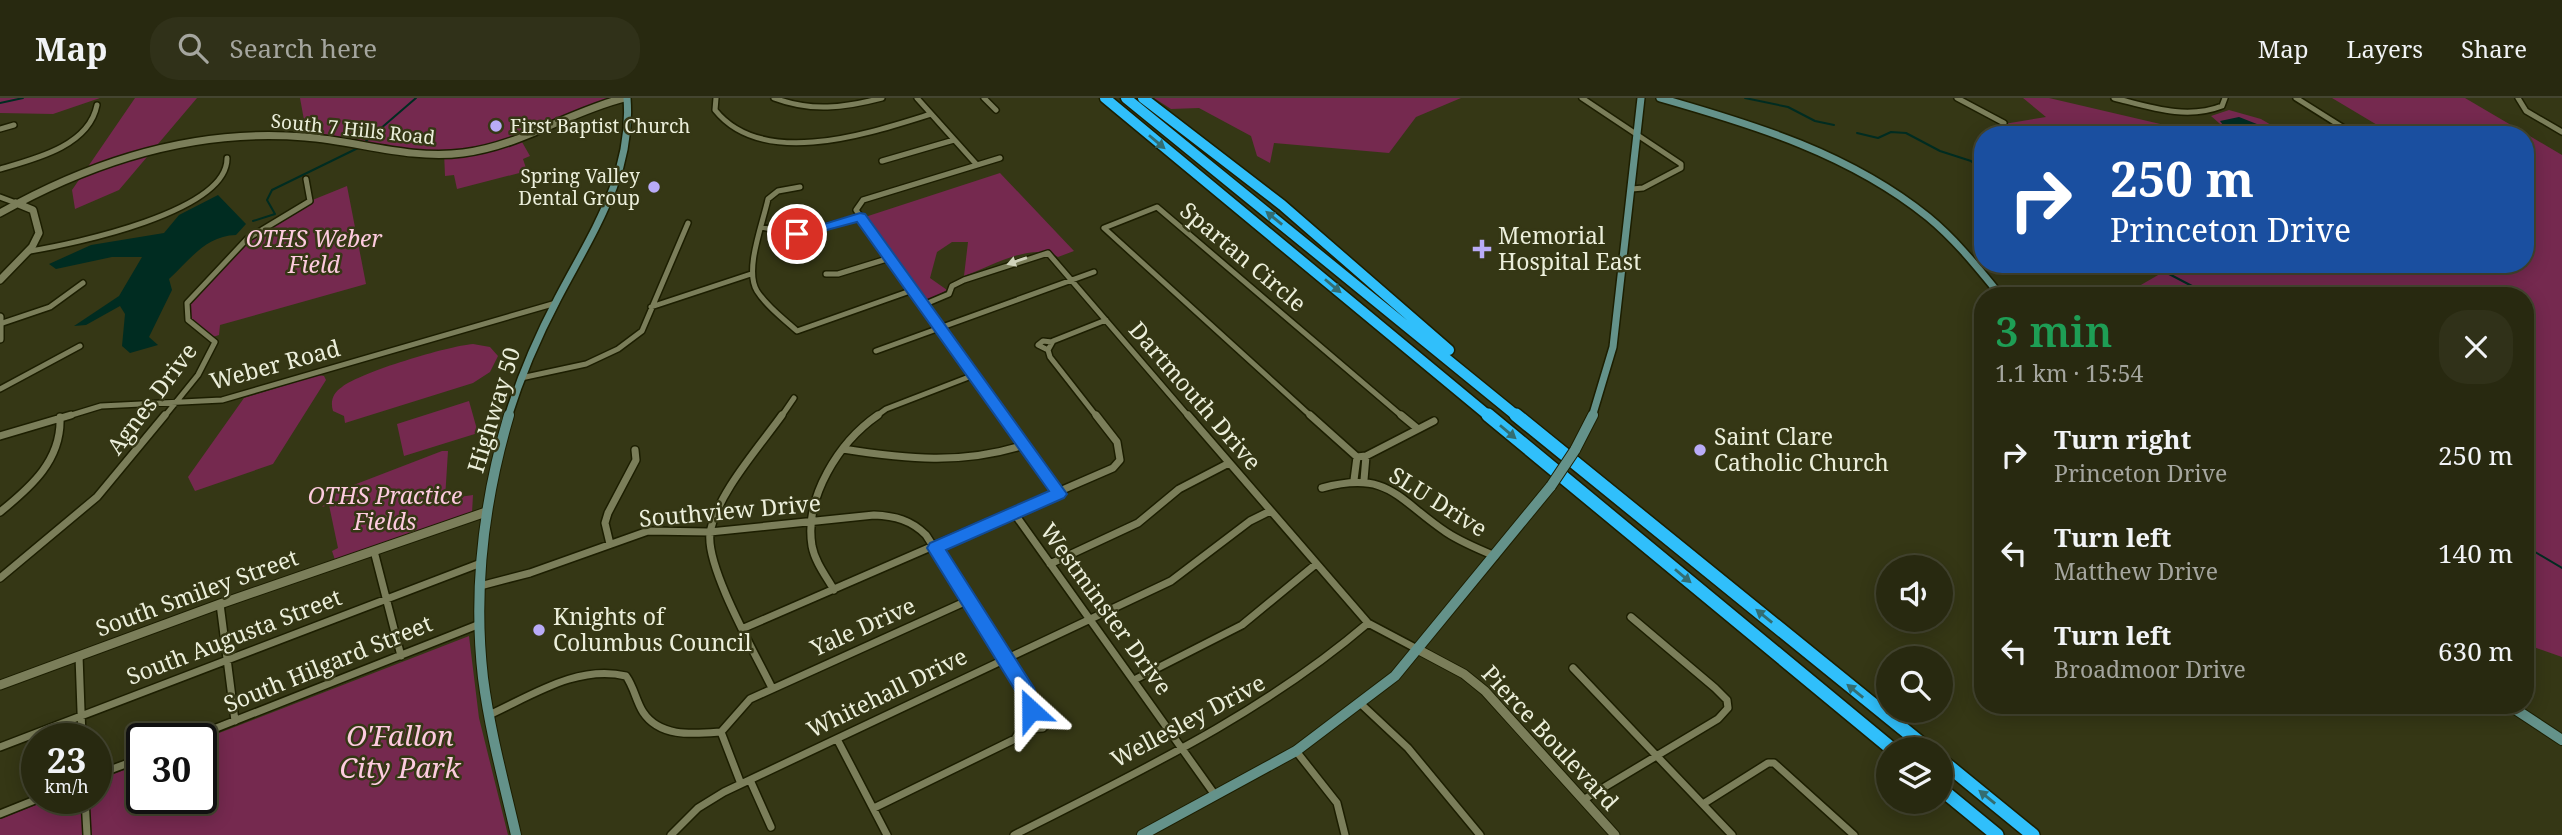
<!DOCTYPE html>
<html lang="en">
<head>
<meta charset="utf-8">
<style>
  body { margin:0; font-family:"Noto Serif",serif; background:#303119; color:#f1f3f6; height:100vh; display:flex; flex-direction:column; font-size:26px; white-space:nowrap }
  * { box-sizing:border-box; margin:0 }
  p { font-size:23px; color:#a5a69f }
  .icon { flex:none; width:38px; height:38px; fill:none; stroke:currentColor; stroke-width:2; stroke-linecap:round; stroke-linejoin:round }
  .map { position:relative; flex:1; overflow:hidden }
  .details { position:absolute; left:1974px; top:189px; width:560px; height:427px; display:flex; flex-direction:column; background:#282910; border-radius:28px; box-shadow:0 4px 18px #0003,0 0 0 2px #444530 }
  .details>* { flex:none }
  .banner { position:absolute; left:1974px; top:28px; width:560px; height:147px; border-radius:28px; box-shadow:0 4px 18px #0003,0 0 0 2px #444530; background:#1a4fa0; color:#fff; overflow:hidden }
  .buttons { position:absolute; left:1876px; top:457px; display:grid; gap:14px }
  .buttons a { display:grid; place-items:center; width:77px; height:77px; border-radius:50%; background:#282910; box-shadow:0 4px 18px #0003,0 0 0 2px #444530; font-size:35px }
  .speed { position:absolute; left:21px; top:625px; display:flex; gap:14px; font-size:35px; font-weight:700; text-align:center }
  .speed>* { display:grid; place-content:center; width:91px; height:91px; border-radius:50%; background:#282910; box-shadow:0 4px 18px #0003,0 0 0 2px #444530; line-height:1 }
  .speed small { font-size:18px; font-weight:400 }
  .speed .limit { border:4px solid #111; border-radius:10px; background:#fff; color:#111 }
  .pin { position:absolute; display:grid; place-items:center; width:60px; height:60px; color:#fff; margin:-30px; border:4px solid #fff; border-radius:50%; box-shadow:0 2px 7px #0007 }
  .me { position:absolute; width:77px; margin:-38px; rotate:336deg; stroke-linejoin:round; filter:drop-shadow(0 0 5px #0008) }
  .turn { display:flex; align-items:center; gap:24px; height:147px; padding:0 21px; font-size:32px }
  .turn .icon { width:91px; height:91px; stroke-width:2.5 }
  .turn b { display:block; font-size:49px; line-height:60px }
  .round { display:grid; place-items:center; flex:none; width:74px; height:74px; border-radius:28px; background:#303119 }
  .head { display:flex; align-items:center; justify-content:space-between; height:119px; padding:0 21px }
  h1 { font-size:42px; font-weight:600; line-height:52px; color:#1e9e55 }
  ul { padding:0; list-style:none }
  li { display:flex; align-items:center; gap:21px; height:98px; padding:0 21px }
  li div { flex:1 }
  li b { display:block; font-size:26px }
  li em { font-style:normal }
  header { display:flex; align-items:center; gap:42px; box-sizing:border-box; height:98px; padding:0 35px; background:#282910; border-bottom:2px solid #444530 }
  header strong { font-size:33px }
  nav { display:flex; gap:38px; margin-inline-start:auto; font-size:24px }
  .search { width:490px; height:63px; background:#303119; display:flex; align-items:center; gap:18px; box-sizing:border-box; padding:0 24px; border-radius:28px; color:#a5a69f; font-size:26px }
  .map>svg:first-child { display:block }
  .green { fill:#75294f }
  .water { fill:#002c21 }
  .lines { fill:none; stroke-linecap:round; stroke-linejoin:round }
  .stream { stroke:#002c21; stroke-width:2 }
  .minor-far1-casing { stroke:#1c1e00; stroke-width:8 }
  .minor-casing { stroke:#1c1e00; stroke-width:10 }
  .tertiary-far1-casing { stroke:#1c1e00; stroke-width:10 }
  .tertiary-casing { stroke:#1c1e00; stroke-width:11 }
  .secondary-far1-casing { stroke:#1c1e00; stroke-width:10 }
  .secondary-casing { stroke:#1c1e00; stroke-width:12 }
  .motorway-far1-casing { stroke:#1c1e00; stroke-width:13 }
  .motorway-casing { stroke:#1c1e00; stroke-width:16 }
  .minor-far1 { stroke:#7b7e5a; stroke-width:5 }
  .minor { stroke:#7b7e5a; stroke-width:7 }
  .tertiary-far1 { stroke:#7b7e5a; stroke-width:7 }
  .tertiary { stroke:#7b7e5a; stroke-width:9 }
  .secondary-far1 { stroke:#64928a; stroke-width:7 }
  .secondary { stroke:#64928a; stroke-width:10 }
  .motorway-far1 { stroke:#30bffb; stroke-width:10 }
  .motorway { stroke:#30bffb; stroke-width:13 }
  .secondary-bridge-casing { stroke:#1c1e00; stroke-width:12; stroke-linecap:butt }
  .secondary-bridge { stroke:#64928a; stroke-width:10 }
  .oneway { fill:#336d71 }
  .oneway2 { fill:#d0d3bb }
  .route { fill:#1a73e8; stroke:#114b97; stroke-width:2 }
  .poi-dot { fill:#b9abf7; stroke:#353715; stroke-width:2.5 }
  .labels { text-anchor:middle; stroke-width:5; stroke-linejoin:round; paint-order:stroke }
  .far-poi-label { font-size:19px; fill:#ecefdb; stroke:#353715; text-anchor:start }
  .far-street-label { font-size:19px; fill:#ecefdb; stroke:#353715 }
  .poi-label { font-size:23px; fill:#ecefdb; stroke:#353715; text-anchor:start }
  .park-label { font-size:23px; font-style:italic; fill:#fdcbdf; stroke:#353715 }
  .street-label { font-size:23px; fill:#ecefdb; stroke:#353715 }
  .near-park-label { font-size:28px; font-style:italic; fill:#fdcbdf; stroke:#353715 }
</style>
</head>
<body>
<header>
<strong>Map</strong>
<div class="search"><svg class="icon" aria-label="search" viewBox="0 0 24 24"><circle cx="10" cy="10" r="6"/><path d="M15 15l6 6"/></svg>Search here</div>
<nav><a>Map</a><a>Layers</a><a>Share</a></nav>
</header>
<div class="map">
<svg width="2562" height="737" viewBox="0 0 2562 737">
  <rect width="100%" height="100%" fill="#353715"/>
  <path class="green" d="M 0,0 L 100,0 L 53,16 L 0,15 Z
    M 135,0 L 197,0 L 119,92 L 75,111 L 72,92 Z
    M 300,0 L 617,0 L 522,44 L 530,58 L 523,61 L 527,73 L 457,91 L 454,77 L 445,78 L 444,54 L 416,53 L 306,33 Z
    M 1154,0 L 1461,0 L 1416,19 L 1389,55 L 1274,45 L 1270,65 L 1257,58 L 1251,38 L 1199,10 L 1171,11 Z
    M 2023,0 L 2049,0 L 2186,32 L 2227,32 L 2211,18 L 2229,12 L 2261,21 L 2288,37 L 2018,37 L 2004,26 L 2046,19 Z
    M 2332,0 L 2465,0 L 2562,57 L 2562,559 L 2525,546 L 2525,198 L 2122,198 L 2177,166 L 2525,166 L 2525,37 L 2394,37 Z
    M 1000,75 L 1074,153 L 1058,159 C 1032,143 991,169 964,178 L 968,144 L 952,144 L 937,154 L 930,180 L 947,192 L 929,202 L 922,199 L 865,119 Z
    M 347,88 L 366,186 L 220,227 L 219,237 L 210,240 L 188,222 L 187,205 L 247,141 L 310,103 Z
    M 473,246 L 490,249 L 498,258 L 490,274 L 473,285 L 345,325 L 344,318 L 333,313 C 330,303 333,295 342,289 C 361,274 448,248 473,246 Z
    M 318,277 L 324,278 L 326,282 L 273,366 L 195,393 L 188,379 L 244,300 Z
    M 469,303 L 478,335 L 404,358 L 397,326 Z
    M 442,353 L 448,353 L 445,401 L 473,397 L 472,415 L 335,462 L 332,453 L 338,450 L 329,407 L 322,409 L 344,387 L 351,388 Z
    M 469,538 L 479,620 L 508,737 L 0,737 L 0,721 L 53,700 L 96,700 L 96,683 L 142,665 L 142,700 L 201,700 L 201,642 Z"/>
  <path class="water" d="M 2239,19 L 2285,37 L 2243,37 L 2238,29 L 2223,27 L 2220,23 Z
    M 218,97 L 246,126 L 236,137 C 205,138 190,162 169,181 L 172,192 L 149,239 L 158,247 L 130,255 L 122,248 L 125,216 L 120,208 L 86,227 L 74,228 L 119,198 L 142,159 L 112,159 L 56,171 L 49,166 L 91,147 L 164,135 L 179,117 Z"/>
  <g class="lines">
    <path class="stream" d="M 1745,0 L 1788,9 L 1815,23 L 1834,27
      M 0,5 L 23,0
      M 1857,35 L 1878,40 L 1891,34 L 1906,35 L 1940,53 L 1971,63 L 1983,74
      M 365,44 L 416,0
      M 253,123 L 275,116 L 267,102 L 272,92 L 358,50
      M 2150,166 L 2211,198
      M 2525,448 L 2562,470"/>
    <defs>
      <path id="minor-far1" d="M 716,0 L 715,12 C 763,72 870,35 931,16
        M 774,0 C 811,14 844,10 882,0
        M 917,0 L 977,67
        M 984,0 L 996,12
        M 1582,0 L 1681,66 L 1681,70 L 1643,90 L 1632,91
        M 1957,0 L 2004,25
        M 2114,0 C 2150,9 2186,22 2222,8 L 2225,0
        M 2296,0 L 2355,37
        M 2518,0 L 2526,13 L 2562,34
        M 0,31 L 14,27
        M 1000,60 L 863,102 L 856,112 L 1004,319
        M 882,63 L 954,42
        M 0,71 C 35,61 89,48 97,7
        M 800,89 L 778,93 L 768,101 C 763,125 744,172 757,193 C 767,209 784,221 797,233 L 913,192
        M 0,99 L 16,105
        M 761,129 L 798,136 L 860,119
        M 30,153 C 73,146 228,114 227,60
        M 826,176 L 838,176 L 890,160
        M 923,207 L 949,196 L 952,188 L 964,182 L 1048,155 L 1189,319
        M 651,209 L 751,176
        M 0,226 L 50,209 L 83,185
        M 1048,252 L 1038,247 L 1043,243 L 1052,244
        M 876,253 L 1094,174
        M 521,280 L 586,266 L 618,251 L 642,233 L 688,125
        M 0,291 L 80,248
        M 65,319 L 101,308 L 222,302 L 556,205
        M 164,319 L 198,277 L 215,244 L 188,222 L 187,205 L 247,141 L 310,103 L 306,81
        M 781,319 L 794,300
        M 875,319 L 886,311 L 974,277
        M 1097,319 L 1050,259 L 1048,252 L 1053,243 L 1106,222
        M 1312,319 L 1104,130 L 1157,109 L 1403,319"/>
      <path id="minor" d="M 1002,317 L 1059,396
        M 1188,317 L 1368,525 L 1419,552
        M 1310,317 L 1357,359 L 1366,358 L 1434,323
        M 1401,317 L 1418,331
        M 0,338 L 71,317
        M 843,351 C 906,361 962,367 1024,347
        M 1354,382 L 1357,359
        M 1364,382 L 1366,358
        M 1322,390 C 1389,372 1397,401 1446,434 C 1461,444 1478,451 1495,458
        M 0,414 C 31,389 62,362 60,319
        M 1014,415 L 1215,697
        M 610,446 L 605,425 L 608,415 L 636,362 L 635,352
        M 374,453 L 401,558
        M 1050,466 L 1138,425 L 1179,391 L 1229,365
        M 0,480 L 97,399 L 165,317
        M 480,488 L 530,475 L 648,433 L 710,434 L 874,417 C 895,418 911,422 926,437 L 1027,595 L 1028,620 L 1015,641 L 874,710
        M 834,492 C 826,478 815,464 812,448 C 804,399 839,344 878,317
        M 220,506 L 235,623
        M 744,530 L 1113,370 L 1120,362 L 1117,344 L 1096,317
        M 79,558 L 82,640
        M 1573,570 L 1732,737
        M 1134,582 L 1242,527 L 1316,466
        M 772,590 C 756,557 706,470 710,436 C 715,398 760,348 782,317
        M 1361,606 L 1408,650 L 1480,737
        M 489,617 C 531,598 578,566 626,578 C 634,589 636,603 643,614 C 660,640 694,636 721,634
        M 1023,631 L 1043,630 L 1047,624 L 1045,618 L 1031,612
        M 721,634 L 750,601 L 969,502
        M 721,634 L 741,686
        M 191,640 L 480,526
        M 837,641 L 887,737
        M 0,649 L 481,465
        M 1296,653 L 1337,705 L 1345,737
        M 96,677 L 142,660
        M 750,682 L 771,729
        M 85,700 L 87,737
        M 1583,702 L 1718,621 L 1728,610 L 1727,602 L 1715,590 L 1631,519
        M 1703,706 L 1768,665 L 1774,665 L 1854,737
        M 0,716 L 40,700
        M 671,737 L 698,710 L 724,694 L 1171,483 L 1250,423 L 1270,413
        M 1014,737 C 1138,674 1262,616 1368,525"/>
      <path id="tertiary-far1" d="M 0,115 C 94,62 196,30 305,39 C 358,43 410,62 463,55 C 520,48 569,14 624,0
        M 0,182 L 32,149 L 39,135 L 33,112 L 16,105
        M 0,219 L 0,241"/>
      <path id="tertiary" d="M 1419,552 L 1464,576 L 1485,593 L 1615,737
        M 0,587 L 220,506 L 486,414"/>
      <path id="secondary-far1" d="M 1660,0 C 1755,27 1850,56 1928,119 C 1956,142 1978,170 2001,198
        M 508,319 C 521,277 538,238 558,200 C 592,135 633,76 627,0
        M 1592,319 L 1613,249 L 1641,0"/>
      <path id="secondary" d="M 509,317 C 484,402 473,492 483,580 C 490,634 504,685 516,737
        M 1575,352 L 1593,317
        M 2509,607 L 2562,642
        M 1142,737 L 1296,653 L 1395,578 L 1551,388"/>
      <path id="motorway-far1" d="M 1105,0 L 1490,319
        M 1126,0 L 1518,319
        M 1143,0 L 1282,107 L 1449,252"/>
      <path id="motorway" d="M 1488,317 L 1892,651
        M 1516,317 L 1928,651
        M 1941,662 L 2033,737
        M 1941,691 L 1997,737"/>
    </defs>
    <use href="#minor-far1" class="minor-far1-casing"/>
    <use href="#minor" class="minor-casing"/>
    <use href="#tertiary-far1" class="tertiary-far1-casing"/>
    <use href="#tertiary" class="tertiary-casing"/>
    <use href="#secondary-far1" class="secondary-far1-casing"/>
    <use href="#secondary" class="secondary-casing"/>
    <use href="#motorway-far1" class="motorway-far1-casing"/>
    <use href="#motorway" class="motorway-casing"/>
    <use href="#minor-far1" class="minor-far1"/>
    <use href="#minor" class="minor"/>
    <use href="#tertiary-far1" class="tertiary-far1"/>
    <use href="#tertiary" class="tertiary"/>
    <use href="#secondary-far1" class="secondary-far1"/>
    <use href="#secondary" class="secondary"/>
    <use href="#motorway-far1" class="motorway-far1"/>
    <use href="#motorway" class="motorway"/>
    <defs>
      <path id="secondary-bridge" d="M 1551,388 L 1575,352"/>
    </defs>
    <use href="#secondary-bridge" class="secondary-bridge-casing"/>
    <use href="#secondary-bridge" class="secondary-bridge"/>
  </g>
  <defs><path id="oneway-solid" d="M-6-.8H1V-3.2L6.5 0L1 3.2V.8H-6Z" transform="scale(1.75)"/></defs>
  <g class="oneway">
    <use href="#oneway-solid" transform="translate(1157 44) rotate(40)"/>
    <use href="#oneway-solid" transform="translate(1274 120) rotate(-141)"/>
    <use href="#oneway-solid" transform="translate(1333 188) rotate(40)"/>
    <use href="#oneway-solid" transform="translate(1508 334) rotate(40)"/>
    <use href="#oneway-solid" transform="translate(1683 478) rotate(40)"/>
    <use href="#oneway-solid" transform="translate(1764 518) rotate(-141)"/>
    <use href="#oneway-solid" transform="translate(1855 593) rotate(-141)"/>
    <use href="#oneway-solid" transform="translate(1987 699) rotate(-141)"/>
  </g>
  <use class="oneway2" href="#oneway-solid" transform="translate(1017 163) rotate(161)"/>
  <path class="route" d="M 860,115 L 865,116 L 1067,396 L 1064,400 L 946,452 L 1034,590 L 1041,612 L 1038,617 L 1025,617 L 1018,597 L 927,450 L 930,445 L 1049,393 L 857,124 L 797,140 L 791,136 Z"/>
  <g class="poi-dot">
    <circle cx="496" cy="28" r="7"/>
    <circle cx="654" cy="89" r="7"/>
    <path d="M1478.5 140.5h7v7h7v7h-7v7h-7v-7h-7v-7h7z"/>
    <circle cx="1700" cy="352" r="7"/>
    <circle cx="539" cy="532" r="7"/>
  </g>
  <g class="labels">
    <g class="far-poi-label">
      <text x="510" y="35">First Baptist Church</text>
      <text x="640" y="85" text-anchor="end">Spring Valley<tspan x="640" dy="22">Dental Group</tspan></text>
    </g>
    <g class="far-street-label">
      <text transform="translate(353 31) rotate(6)" y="7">South 7 Hills Road</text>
    </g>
    <g class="poi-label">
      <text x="1498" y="146">Memorial<tspan x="1498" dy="26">Hospital East</tspan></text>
      <text x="1714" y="347">Saint Clare<tspan x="1714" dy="26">Catholic Church</tspan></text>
      <text x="553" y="527">Knights of<tspan x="553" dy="26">Columbus Council</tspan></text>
    </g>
    <g class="park-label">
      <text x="314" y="149">OTHS Weber<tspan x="314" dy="26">Field</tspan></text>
      <text x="385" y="406">OTHS Practice<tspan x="385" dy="26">Fields</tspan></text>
    </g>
    <g class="street-label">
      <text transform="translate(1243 159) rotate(40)" y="8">Spartan Circle</text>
      <text transform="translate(275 267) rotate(-15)" y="8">Weber Road</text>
      <text transform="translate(1195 298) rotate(49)" y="8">Dartmouth Drive</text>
      <text transform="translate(152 301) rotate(-53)" y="8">Agnes Drive</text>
      <text transform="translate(494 312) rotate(-73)" y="8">Highway 50</text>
      <text transform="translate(1438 404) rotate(32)" y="8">SLU Drive</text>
      <text transform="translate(730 413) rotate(-5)" y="8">Southview Drive</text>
      <text transform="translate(197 495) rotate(-20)" y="8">South Smiley Street</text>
      <text transform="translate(1106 511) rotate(54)" y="8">Westminster Drive</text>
      <text transform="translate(863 529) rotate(-24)" y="8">Yale Drive</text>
      <text transform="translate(234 539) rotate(-21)" y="8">South Augusta Street</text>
      <text transform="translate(328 566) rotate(-22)" y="8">South Hilgard Street</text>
      <text transform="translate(887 595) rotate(-26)" y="8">Whitehall Drive</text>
      <text transform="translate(1188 623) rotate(-28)" y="8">Wellesley Drive</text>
      <text transform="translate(1550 640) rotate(47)" y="8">Pierce Boulevard</text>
    </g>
    <g class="near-park-label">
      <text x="400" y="648">O'Fallon<tspan x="400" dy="32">City Park</tspan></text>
    </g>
  </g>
</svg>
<div class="buttons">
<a><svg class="icon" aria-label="sound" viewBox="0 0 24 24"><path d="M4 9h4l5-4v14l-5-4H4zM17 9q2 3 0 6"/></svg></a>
<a><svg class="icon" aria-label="search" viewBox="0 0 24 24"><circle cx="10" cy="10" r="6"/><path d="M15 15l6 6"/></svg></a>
<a><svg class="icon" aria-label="layers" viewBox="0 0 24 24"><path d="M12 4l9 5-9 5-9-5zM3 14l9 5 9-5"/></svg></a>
</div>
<div class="speed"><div>23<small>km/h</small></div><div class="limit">30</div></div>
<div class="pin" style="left:797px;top:136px;background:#d93025"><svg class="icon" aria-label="arrive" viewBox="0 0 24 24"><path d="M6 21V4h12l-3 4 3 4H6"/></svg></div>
<svg class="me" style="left:1031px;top:612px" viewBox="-20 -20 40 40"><path d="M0-17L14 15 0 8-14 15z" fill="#1a73e8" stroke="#fff" stroke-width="4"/></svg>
<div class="banner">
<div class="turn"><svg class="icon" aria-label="right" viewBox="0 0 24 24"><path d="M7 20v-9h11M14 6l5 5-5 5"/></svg><div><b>250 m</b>Princeton Drive</div></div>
</div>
<section class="details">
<div class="head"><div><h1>3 min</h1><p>1.1 km · 15:54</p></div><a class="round"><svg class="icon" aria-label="close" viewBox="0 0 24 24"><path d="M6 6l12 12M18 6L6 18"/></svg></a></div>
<ul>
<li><svg class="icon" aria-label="right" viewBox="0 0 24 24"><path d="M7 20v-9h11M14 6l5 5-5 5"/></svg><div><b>Turn right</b><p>Princeton Drive</p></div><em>250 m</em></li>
<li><svg class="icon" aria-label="left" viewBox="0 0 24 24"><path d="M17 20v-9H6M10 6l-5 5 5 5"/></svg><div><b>Turn left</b><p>Matthew Drive</p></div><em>140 m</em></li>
<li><svg class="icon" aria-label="left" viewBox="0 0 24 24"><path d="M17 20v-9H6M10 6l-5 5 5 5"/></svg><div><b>Turn left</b><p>Broadmoor Drive</p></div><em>630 m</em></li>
</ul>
</section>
</div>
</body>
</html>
